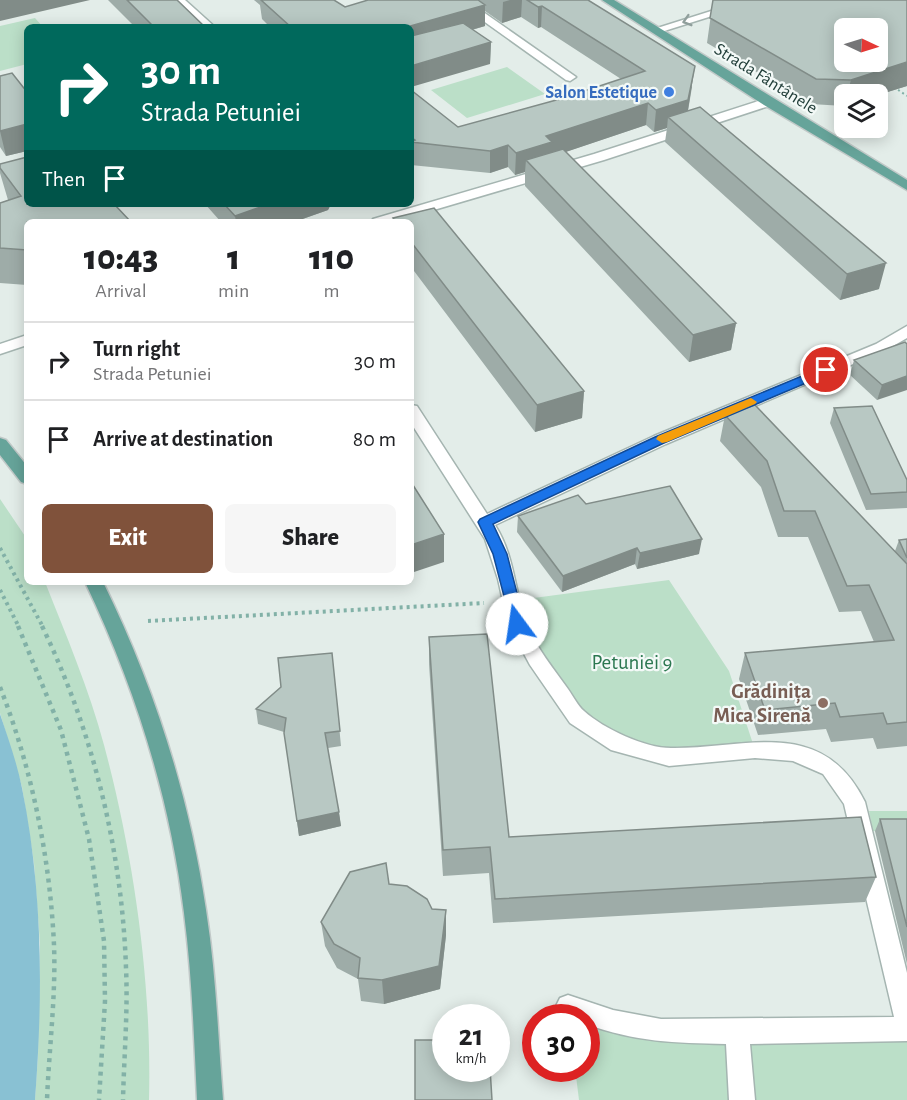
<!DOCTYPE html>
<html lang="en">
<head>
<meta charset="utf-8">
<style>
  body { margin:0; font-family:"Alegreya Sans",sans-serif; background:#f6f6f6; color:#202124; height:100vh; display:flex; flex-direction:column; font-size:22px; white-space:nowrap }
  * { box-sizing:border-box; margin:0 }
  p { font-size:20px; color:#757577 }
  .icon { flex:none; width:33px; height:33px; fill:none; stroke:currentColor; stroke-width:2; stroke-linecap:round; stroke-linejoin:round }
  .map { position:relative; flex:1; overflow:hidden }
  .details { position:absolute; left:24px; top:219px; width:390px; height:366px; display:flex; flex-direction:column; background:#fff; border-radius:9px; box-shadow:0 3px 15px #0003 }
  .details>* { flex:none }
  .guide { position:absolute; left:24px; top:24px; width:390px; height:183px; border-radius:9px; box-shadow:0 3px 15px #0003; background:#00695c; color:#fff; overflow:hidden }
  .needle { width:39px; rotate:94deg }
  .controls { position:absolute; left:834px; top:18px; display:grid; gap:12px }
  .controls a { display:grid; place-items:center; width:54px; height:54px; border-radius:9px; background:#fff; box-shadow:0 3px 15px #0003; font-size:30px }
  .speed { position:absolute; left:432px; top:1004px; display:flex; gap:12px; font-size:30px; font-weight:700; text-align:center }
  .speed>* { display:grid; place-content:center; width:78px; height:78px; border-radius:50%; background:#fff; box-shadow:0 3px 15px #0003; line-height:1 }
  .speed small { font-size:15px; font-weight:400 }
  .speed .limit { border:9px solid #d22; background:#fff; color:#111 }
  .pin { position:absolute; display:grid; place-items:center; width:51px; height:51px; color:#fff; margin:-26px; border:3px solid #fff; border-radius:50%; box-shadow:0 2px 6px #0007 }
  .me { position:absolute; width:66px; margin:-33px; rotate:346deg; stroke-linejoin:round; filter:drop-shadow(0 0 4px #0008) }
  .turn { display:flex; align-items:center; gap:21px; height:126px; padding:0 18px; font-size:27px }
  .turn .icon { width:78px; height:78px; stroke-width:2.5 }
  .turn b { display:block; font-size:42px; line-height:51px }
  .then { display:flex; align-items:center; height:57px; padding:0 18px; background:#0003; gap:12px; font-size:22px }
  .eta { display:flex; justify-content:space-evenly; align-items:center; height:102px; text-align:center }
  .eta b { font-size:36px; font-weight:800; line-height:42px }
  .primary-button { display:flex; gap:12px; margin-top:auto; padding:12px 18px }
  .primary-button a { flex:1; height:69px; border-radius:9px; background:#80523b; color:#fff; font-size:24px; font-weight:800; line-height:69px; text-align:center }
  .primary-button a+a { background:#f6f6f6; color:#202124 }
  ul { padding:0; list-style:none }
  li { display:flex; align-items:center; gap:18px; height:78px; padding:0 18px; border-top:2px solid #e0e0e0 }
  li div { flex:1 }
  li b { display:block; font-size:22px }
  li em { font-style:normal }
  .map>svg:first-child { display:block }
  .green { fill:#bbdfc8 }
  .water { fill:#89c1d3 }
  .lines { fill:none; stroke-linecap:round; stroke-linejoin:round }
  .minor-casing { stroke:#a5b5b1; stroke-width:3 }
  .major-casing { stroke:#c1c9c8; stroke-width:3 }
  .path-far2 { stroke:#82b1a7; stroke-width:2; stroke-dasharray:2 3; stroke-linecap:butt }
  .path-far1 { stroke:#82b1a7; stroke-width:4; stroke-dasharray:3 4; stroke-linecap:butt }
  .path { stroke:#82b1a7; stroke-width:4.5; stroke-dasharray:4 5; stroke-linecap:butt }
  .minor { fill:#fff; fill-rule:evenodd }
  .major { fill:#66a49a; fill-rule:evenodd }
  .wall { fill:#9eaca8 }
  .shaded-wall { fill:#818c88 }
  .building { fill:#b8c8c3; stroke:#818c88; stroke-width:1.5; fill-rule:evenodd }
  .oneway { stroke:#909f9c }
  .route { fill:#1a73e8; stroke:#114b97; stroke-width:1.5 }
  .slow { fill:#f59e0b }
  .shop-dot { fill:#3f7fe0; stroke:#f3f9f7; stroke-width:2 }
  .education-dot { fill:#8d6e63; stroke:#f3f9f7; stroke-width:2 }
  .labels { text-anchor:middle; stroke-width:4.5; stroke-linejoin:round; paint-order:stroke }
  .far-street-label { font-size:18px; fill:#223f3a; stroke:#f3f9f7 }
  .far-shop-label { font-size:18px; font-weight:bold; fill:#366cbe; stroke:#f3f9f7; text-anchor:end }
  .park-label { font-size:21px; fill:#2b7750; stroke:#f3f9f7 }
  .education-label { font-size:21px; font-weight:bold; fill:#785e54; stroke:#f3f9f7; text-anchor:end }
</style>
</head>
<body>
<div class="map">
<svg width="907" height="1100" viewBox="0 0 907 1100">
  <rect width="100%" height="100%" fill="#e3ede9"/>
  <path class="green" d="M 35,18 L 43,27 L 27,27 L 27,64 L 0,71 L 0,26 Z
    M 507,67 L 545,94 L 467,118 L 431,90 Z
    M 0,499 L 27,539 L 27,582 L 45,582 C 66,635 89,689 104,745 C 134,857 152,983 149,1100 L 35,1100 L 38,1055 L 40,944 L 34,863 L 22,787 L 0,713 Z
    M 669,580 L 729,671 L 755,750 L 669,757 L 577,717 L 511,601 Z
    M 869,811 L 907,811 L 907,832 L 873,831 Z
    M 568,1006 L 613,1022 L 907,1029 L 907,1100 L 579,1100 L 575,1068 L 586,1068 L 586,1017 Z"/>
  <path class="water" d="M 0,714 C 8,738 17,763 22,788 C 43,891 43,996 35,1100 L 0,1100 Z"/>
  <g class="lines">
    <defs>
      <path id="minor" d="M 174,0 L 185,0 L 215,27 L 202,27 Z
        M 454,0 L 466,0 L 576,77 L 570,81 L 566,80 Z
        M 746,0 L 763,0 L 661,32 L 653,32 L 651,30 Z
        M 768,98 L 774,102 L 772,105 L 604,160 L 393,222 L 371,222 L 373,219 L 594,154 Z
        M 907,326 L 907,338 L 886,350 L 666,444 L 495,525 C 515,556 514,591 527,624 C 536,648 554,669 568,689 C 573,696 578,706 584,711 C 604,729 645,748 671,748 C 746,749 822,715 865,802 L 907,973 L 907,1041 L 750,1044 L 755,1100 L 729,1100 L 726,1044 C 674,1043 636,1042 586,1024 L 586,1017 L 567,1017 L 560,1014 L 556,1006 L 560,998 L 568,995 L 613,1010 L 661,1019 L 894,1017 L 844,804 L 823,774 L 793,761 L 755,758 L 669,766 L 611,750 L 570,723 L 530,665 L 508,624 L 498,579 L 485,539 L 411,423 L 411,405 L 417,406 L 487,514 L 654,436 L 876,344 Z
        M 27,335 L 27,345 L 0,354 L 0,344 Z"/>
      <path id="major" d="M 602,0 L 614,0 L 907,180 L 907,190 L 764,105 Z
        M 0,438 L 6,440 L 27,466 L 27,484 L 21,482 L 0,455 Z
        M 85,582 L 103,582 C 154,686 189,795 206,910 C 216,973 218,1036 223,1100 L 197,1100 C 194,1038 192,975 184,913 C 170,797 135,687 85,582 Z"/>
    </defs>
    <use href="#minor" class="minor-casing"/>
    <use href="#major" class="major-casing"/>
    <path class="path-far2" d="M 894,87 L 907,96"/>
    <path class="path-far1" d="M 0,548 L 43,627
      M 0,590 L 19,627
      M 148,621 L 484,603"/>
    <path class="path" d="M 18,626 L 61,730 L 89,839 L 104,941 L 105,1001 L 99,1100
      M 42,626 C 93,732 122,850 126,968 C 128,1012 124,1056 123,1100
      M 0,687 C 32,769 50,858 54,945 C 56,996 49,1049 47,1100"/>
    <use href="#minor" class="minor"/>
    <use href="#major" class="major"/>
  </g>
  <path class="wall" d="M 108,0 L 177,0 L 205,27 L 135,27 Z
    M 254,0 L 334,0 L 345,7 L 368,0 L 588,0 L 692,87 L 688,111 L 879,289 L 840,300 L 665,142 L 667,128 L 654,132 L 646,125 L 565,152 L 736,323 L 731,350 L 689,362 L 525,186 L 525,172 L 515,175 L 508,167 L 490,173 L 411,165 L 411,90 L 458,127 L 560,99 L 621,79 L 541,27 L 538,28 L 521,17 L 502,23 L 485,11 L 485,26 L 472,30 L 491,42 L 490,64 L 411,27 L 270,27 L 262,19 L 260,5 Z
    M 713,0 L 907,0 L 907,86 L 878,95 L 844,94 L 844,106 L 811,104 L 707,43 Z
    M 0,76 L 27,92 L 27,151 L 6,156 L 0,147 Z
    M 27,157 L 27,285 L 0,283 L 0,203 L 8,200 L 0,173 L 0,164 Z
    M 205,204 L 331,204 L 328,210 L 294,222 L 221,222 Z
    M 434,208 L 584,391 L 582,418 L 535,432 L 411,267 L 411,222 L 393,222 L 393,218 Z
    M 905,342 L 877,400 L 850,375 L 854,360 Z
    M 834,408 L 907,480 L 907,508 L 866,510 L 830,423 Z
    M 725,415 L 895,551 L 899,540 L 907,539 L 907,746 L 877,749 L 873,738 L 831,742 L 826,729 L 758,735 L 739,679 L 745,653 L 874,642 L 861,611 L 839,612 L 808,537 L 778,537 L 761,487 L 720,441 Z
    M 586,504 L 699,554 L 637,569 L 635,564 L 562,592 L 517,532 L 518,516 Z
    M 429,637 L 509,837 L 876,877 L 865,902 L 493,923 L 489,873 L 443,876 L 429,664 Z
    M 332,653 L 341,746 L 328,748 L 341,826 L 299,836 L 284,732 L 258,724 L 256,709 Z
    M 880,819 L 907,819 L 907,964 L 875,831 Z
    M 389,884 L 432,909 L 446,910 L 446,935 L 440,989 L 384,1004 L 361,1001 L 358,979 L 337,968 L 325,946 L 321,922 Z"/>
  <path class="shaded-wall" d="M 0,0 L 90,0 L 0,21 Z
    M 510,0 L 522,0 L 521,17 L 502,23 L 503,2 Z
    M 485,5 L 485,26 L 411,47 L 411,27 L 410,27 L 410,26 Z
    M 542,6 L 541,27 L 538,28 L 538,7 Z
    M 491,42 L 490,64 L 411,87 L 411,66 Z
    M 907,62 L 907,86 L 878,95 L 847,94 L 851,80 Z
    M 695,66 L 686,122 L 668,117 L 667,128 L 654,132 L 656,110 Z
    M 648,103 L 646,125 L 551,157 L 526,160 L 525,172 L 515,175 L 516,153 L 546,136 Z
    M 27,124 L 27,151 L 6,156 L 0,131 Z
    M 508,145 L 508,167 L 490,173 L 490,151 Z
    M 269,204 L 331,204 L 328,210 L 294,222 L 236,222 L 235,216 Z
    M 886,263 L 879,289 L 840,300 L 847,274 Z
    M 736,323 L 731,350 L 689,362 L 693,335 Z
    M 907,376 L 907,390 L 877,400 L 882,385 Z
    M 584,391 L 582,418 L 535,432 L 537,405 Z
    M 444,534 L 444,562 L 411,573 L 411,545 Z
    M 702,539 L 699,554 L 637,569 L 640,553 Z
    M 637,548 L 635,564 L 562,592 L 563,576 Z
    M 339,812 L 341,826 L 299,836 L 297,821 Z
    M 446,910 L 446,935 L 440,989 L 384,1004 L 382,980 Z"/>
  <path class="building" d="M 127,0 L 177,0 L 205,27 L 154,27 Z
    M 261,0 L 334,0 L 345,7 L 368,0 L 478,0 L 485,5 L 410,26 L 410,27 L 291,27 Z
    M 527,0 L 588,0 L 695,66 L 688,100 L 656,110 L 648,103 L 546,136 L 552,142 L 516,153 L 508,145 L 490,151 L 411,142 L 415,140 L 411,137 L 411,90 L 458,127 L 560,99 L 645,71 L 542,6 L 538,7 Z
    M 713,0 L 907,0 L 907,62 L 851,80 L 816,79 L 710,18 ZM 844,28 L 878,28 L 878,62 L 844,62 Z
    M 463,23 L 491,42 L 411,66 L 411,36 Z
    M 12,73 L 27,92 L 27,124 L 0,131 L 0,76 Z
    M 700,107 L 886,263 L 847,274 L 668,117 Z
    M 563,149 L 736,323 L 693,335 L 526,160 Z
    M 27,157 L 27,204 L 114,204 L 131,222 L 27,222 L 27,250 L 0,248 L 0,203 L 21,196 L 0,168 L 0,164 Z
    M 224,204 L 269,204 L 235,216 Z
    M 434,208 L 584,391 L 537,405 L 411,242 L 411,222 L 396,222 L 393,218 Z
    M 905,342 L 907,344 L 907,376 L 882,385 L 854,360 Z
    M 755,405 L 907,564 L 907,722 L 887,724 L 883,713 L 840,717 L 835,703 L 765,710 L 745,653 L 894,640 L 869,585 L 847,586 L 815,511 L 784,511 L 767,461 L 725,415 Z
    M 872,406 L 907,480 L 907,492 L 871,494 L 834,408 Z
    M 411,482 L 444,534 L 411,545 Z
    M 670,486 L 702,539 L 640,553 L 637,548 L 563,576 L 518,516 L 578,495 L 586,504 Z
    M 907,539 L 907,558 L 899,540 Z
    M 487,634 L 509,837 L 861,817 L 876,877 L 495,899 L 490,847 L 443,850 L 429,637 Z
    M 332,653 L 340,731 L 325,733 L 339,812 L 297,821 L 284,733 L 286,718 L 256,709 L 281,687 L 278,658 Z
    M 880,819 L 907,819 L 907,927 Z
    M 386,863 L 389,884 L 407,886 L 427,899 L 432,909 L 446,910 L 439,966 L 382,980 L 358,978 L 360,958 L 334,944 L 321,922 L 350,872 Z
    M 415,1040 L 446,1040 L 446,1068 L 490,1068 L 492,1100 L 415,1100 Z"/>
  <defs><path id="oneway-chevron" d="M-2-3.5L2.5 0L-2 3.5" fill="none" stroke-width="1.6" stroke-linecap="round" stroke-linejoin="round" transform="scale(1.5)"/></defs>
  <use class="oneway" href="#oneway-chevron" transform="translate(687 21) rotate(163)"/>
  <path class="route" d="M 826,366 L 830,367 L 830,373 L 664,443 L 493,524 L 507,554 L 525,624 L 522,627 L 512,627 L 493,554 L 478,522 L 480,519 L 655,437 Z"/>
  <path class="slow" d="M 751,398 L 757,402 L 755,404 L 667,442 L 662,443 L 656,439 L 658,436 Z"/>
  <circle class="shop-dot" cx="669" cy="92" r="6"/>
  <circle class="education-dot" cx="823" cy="703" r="6"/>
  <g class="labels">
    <g class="far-street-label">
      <text transform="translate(766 78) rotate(32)" y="6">Strada Fântânele</text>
    </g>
    <g class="far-shop-label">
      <text x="657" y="98">Salon Estetique</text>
    </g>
    <g class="park-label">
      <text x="632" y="669">Petuniei 9</text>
    </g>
    <g class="education-label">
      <text x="811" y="698">Grădinița<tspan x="811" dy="24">Mica Sirenă</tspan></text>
    </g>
  </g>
</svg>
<div class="controls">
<a><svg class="needle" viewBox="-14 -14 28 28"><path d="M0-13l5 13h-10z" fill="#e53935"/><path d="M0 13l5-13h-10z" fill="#757577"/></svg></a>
<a><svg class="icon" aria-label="layers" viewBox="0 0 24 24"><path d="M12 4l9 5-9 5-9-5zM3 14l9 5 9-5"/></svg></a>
</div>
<div class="speed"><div>21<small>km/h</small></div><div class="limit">30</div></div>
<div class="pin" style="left:826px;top:370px;background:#d93025"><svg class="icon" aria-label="arrive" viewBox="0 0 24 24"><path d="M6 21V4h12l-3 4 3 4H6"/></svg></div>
<svg class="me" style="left:517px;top:624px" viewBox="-20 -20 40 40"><circle r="19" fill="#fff"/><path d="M0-13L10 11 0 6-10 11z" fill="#1a73e8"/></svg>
<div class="guide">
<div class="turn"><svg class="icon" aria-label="right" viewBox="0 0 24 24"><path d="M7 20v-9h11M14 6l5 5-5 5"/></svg><div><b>30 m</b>Strada Petuniei</div></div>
<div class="then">Then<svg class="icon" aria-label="arrive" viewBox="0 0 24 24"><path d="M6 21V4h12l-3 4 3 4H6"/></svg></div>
</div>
<section class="details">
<div class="eta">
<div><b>10:43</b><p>Arrival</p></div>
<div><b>1</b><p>min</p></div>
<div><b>110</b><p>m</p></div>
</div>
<ul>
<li><svg class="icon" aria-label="right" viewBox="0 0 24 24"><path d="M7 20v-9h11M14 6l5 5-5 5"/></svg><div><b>Turn right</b><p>Strada Petuniei</p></div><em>30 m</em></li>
<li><svg class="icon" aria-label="arrive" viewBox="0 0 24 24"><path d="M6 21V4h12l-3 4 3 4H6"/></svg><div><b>Arrive at destination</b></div><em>80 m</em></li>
</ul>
<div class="primary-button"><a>Exit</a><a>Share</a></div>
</section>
</div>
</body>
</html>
